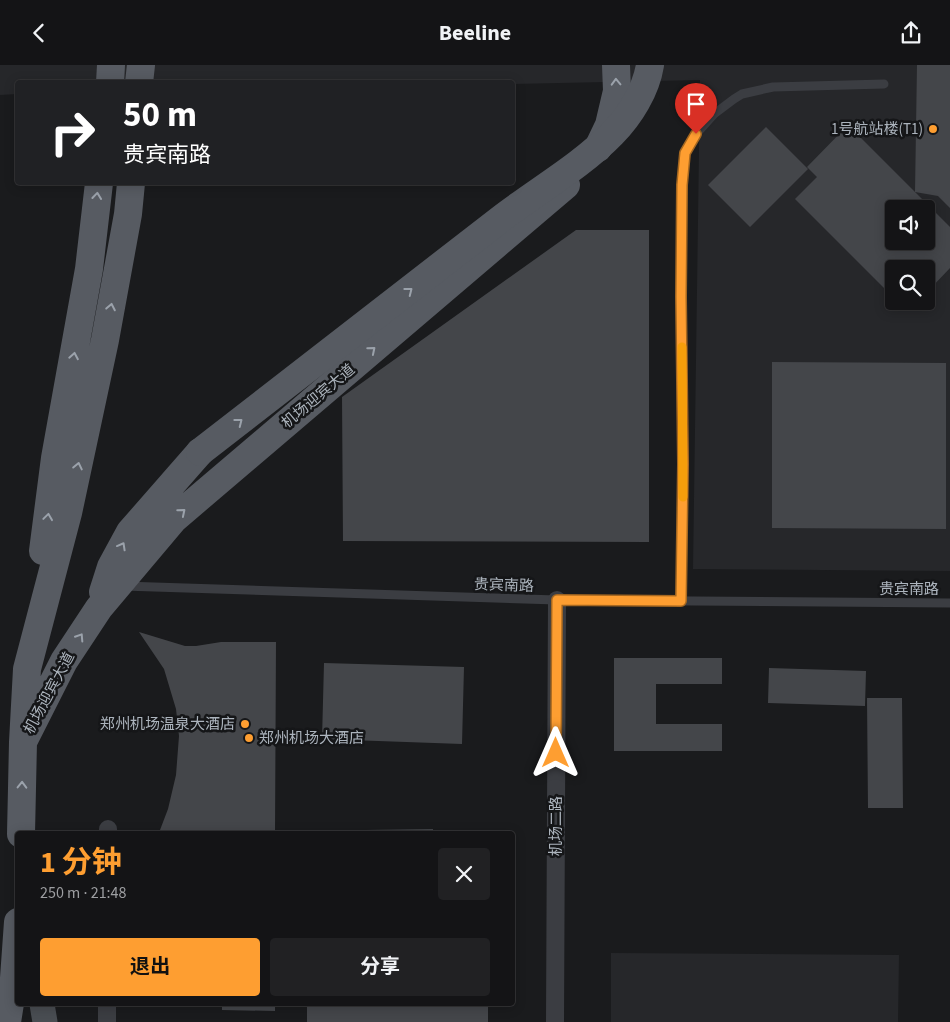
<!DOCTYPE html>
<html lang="zh">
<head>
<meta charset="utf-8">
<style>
  body { margin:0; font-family:"Source Sans 3","Noto Sans SC",sans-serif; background:#212123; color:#f1f3f6; height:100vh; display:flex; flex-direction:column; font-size:19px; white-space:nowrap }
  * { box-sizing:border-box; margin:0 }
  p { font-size:16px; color:#9d9ea1 }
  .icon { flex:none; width:28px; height:28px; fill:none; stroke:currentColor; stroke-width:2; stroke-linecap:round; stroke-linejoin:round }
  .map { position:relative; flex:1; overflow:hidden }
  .panel { position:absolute; left:15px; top:766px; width:500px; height:175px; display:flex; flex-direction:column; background:#141416; border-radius:5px; box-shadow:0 2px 12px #0003,0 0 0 1px #333335 }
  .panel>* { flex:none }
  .top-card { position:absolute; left:15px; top:15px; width:500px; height:105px; border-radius:5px; box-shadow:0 2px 12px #0003,0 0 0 1px #333335; background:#202124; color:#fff; overflow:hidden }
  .controls { position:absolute; left:885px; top:135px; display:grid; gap:10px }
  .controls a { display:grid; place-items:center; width:50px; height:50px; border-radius:5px; background:#141416; box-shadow:0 2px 12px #0003,0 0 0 1px #333335; font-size:25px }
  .pin { position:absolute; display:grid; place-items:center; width:42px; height:42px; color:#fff; margin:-51px -21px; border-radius:50% 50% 50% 0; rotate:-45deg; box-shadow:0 0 5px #0007 }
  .pin .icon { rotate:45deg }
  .me { position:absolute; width:55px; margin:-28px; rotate:0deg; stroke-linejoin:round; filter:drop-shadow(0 0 4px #0008) }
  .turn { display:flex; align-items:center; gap:18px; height:105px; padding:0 25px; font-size:22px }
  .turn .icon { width:65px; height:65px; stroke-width:2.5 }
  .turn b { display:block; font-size:35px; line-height:42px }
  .round { display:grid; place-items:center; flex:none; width:52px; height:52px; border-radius:5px; background:#212123 }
  .headline { display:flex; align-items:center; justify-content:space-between; height:85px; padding:0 25px }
  h1 { font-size:30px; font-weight:700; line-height:38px; color:#fe9e31 }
  .cta { display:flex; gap:10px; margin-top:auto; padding:10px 25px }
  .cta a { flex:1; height:58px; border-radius:5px; background:#fe9e31; color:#111; font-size:20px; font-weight:700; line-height:58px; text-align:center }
  .cta a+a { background:#212123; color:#f1f3f6 }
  header { display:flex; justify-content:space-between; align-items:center; height:65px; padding:0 25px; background:#141416; font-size:22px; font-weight:700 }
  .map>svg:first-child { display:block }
  .built { fill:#26272a; fill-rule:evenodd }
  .building { fill:#44464a; fill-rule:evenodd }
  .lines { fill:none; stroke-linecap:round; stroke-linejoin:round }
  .lane { stroke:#3b3d42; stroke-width:9 }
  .street { stroke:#3b3d42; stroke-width:18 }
  .secondary { stroke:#494d52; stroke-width:25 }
  .primary { stroke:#575b62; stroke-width:28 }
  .primary-bridge { stroke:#575b62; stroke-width:28 }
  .oneway { stroke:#9ba2ab }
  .route-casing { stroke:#a56720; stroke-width:12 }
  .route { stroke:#fe9e31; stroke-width:9 }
  .slow { stroke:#f59e0b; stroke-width:9 }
  .poi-dot { fill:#fe9e31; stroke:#151618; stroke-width:2 }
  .labels { text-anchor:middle; stroke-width:5; stroke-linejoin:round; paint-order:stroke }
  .poi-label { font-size:15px; fill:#acb4bd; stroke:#151618; text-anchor:end }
  .street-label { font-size:15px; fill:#acb4bd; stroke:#151618 }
</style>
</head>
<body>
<header><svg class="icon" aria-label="back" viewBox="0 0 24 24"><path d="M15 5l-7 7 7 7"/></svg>Beeline<svg class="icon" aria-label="share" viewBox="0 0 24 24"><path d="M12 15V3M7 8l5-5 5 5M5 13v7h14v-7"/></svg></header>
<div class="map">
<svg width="950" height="957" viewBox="0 0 950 957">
  <rect width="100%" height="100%" fill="#1a1b1d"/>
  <path class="built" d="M 0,0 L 950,0 L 950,506 L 693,504 L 700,15 L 513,19 L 512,18 L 18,18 L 17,29 L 0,30 ZM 894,144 L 926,144 L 926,176 L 894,176 ZM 894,204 L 926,204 L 926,236 L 894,236 Z
    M 611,888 L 899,890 L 898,957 L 611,957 Z"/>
  <path class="building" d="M 917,0 L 950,0 L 950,143 L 938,131 L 915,127 Z
    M 848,60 L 950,162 L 950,203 L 930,224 L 926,221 L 926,204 L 909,204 L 906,200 L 902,204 L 894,204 L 894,212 L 884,223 L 795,134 L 817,112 L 807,102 ZM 894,144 L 926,144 L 926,176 L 894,176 Z
    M 766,62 L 808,104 L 750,162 L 708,120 Z
    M 576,165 L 649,165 L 649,477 L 343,476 L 342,332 Z
    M 772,297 L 946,298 L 946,464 L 772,463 Z
    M 139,567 L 185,581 L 196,581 L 221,577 L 276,577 L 275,769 L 222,769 L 160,765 L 168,744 L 176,710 L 179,671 L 176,644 L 164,604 Z
    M 614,593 L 722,593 L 722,619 L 656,619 L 656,659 L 722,659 L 722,686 L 614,686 Z
    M 324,598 L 464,602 L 462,679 L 322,674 Z
    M 769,603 L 866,606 L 865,641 L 768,638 Z
    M 867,633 L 902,633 L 903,743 L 868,743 Z
    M 433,764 L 433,769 L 365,769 L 365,765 Z
    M 222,939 L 275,939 L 275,946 L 222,945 Z
    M 307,939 L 488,939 L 488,957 L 307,957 Z"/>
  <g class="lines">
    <path class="lane" d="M 123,521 L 557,535 L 950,538
      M 681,536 L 683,399 L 681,233 L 682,120 L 685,89 L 696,69 L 714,49 L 734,34 L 742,29 L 773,22 L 884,19"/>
    <path class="street" d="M 108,769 L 108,764
      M 107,957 L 107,939
      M 555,957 L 557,535"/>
    <path class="secondary" d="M 42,939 L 45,957"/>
    <path class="primary" d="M 110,18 L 111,0
      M 139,18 L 141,0
      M 598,83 L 609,60 L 617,26 L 616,0
      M 43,486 L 55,393 L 89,204 L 99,118
      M 103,527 L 111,502 L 130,467 L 200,387
      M 23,677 L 64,596 L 99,543 L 174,454 L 566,120
      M 21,769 L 23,677 L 27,604 L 68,448 L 105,275 L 128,149 L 131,118
      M 7,957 L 14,913 L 18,857"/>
    <path class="primary-bridge" d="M 200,387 C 300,310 400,233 498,156 C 535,127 580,102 612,69 C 630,51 646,25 650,0"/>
  </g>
  <defs><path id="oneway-chevron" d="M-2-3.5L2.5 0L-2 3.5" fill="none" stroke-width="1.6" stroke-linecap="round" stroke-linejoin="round" transform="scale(1.25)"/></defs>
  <g class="oneway">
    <use href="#oneway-chevron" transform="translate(616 17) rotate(-92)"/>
    <use href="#oneway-chevron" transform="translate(97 131) rotate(-84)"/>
    <use href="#oneway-chevron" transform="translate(409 226) rotate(-38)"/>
    <use href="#oneway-chevron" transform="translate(111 242) rotate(-79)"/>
    <use href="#oneway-chevron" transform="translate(372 285) rotate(-40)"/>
    <use href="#oneway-chevron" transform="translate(74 291) rotate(-80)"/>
    <use href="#oneway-chevron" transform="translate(239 357) rotate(-38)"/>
    <use href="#oneway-chevron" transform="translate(78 401) rotate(-78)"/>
    <use href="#oneway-chevron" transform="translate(182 447) rotate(-40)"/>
    <use href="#oneway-chevron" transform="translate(48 452) rotate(-82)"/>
    <use href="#oneway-chevron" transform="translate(122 481) rotate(-61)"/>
    <use href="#oneway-chevron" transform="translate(80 572) rotate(-57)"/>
    <use href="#oneway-chevron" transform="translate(22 720) rotate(-89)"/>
  </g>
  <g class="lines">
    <defs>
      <path id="route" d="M 556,688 L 557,535 L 681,536 L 683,399 L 681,232 L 682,120 L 685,88 L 696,69"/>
    </defs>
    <use href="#route" class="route-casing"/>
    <use href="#route" class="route"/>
    <path class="slow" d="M 682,282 L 683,432"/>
  </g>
  <g class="poi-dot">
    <circle cx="933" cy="64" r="5"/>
    <circle cx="245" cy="659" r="5"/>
    <circle cx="249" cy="673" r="5"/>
  </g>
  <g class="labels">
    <g class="poi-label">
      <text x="923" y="69">1号航站楼(T1)</text>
      <text x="235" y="664">郑州机场温泉大酒店</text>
      <text x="259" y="678" text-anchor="start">郑州机场大酒店</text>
    </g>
    <g class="street-label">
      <text transform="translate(318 331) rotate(-40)" y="5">机场迎宾大道</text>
      <text transform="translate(504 520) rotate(2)" y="5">贵宾南路</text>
      <text x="909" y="529">贵宾南路</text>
      <text transform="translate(49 628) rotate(-62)" y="5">机场迎宾大道</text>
      <text transform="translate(556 761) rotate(-90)" y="5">机场二路</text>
    </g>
  </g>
</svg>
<div class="controls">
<a><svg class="icon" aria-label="sound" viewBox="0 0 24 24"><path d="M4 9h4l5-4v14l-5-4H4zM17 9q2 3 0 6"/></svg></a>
<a><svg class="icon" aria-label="search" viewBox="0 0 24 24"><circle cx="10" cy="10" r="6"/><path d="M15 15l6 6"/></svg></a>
</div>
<div class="pin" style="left:696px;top:69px;background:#d93025"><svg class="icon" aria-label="arrive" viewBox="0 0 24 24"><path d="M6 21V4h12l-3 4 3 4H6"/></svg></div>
<svg class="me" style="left:556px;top:688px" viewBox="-20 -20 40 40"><path d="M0-17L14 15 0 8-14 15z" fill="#fe9e31" stroke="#fff" stroke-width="4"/></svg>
<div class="top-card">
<div class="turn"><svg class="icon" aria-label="right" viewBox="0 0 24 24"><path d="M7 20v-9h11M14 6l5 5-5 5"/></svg><div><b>50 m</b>贵宾南路</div></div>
</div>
<section class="panel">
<div class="headline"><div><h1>1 分钟</h1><p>250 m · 21:48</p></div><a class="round"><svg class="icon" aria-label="close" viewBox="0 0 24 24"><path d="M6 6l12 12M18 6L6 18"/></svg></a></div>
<div class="cta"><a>退出</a><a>分享</a></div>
</section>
</div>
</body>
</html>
